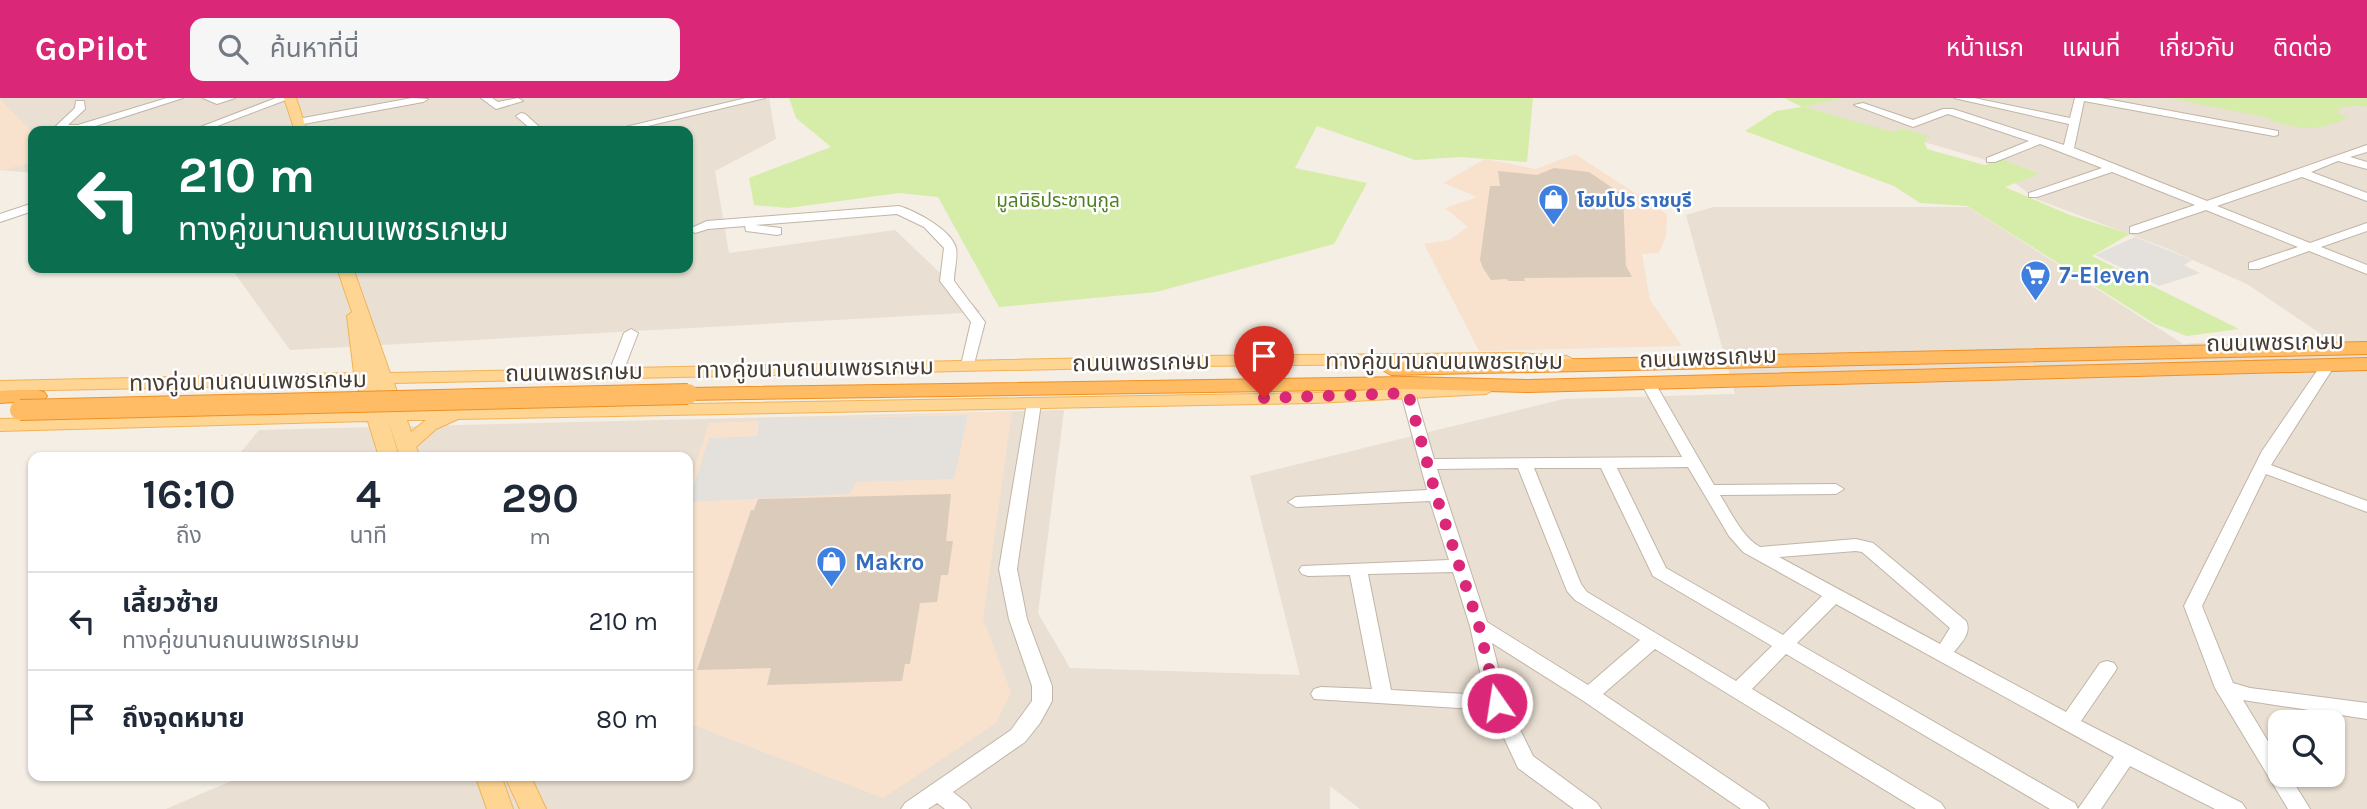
<!DOCTYPE html>
<html lang="th">
<head>
<meta charset="utf-8">
<style>
  body { margin:0; font-family:Karla,"Noto Sans Thai",sans-serif; background:#f6f6f7; color:#1f2937; height:100vh; display:flex; flex-direction:column; font-size:26px; white-space:nowrap }
  * { box-sizing:border-box; margin:0 }
  p { font-size:23px; color:#747a83 }
  .icon { flex:none; width:38px; height:38px; fill:none; stroke:currentColor; stroke-width:2; stroke-linecap:round; stroke-linejoin:round }
  .map { position:relative; flex:1; overflow:hidden }
  .side { position:absolute; left:28px; top:354px; width:665px; height:329px; display:flex; flex-direction:column; background:#fff; border-radius:14px; box-shadow:0 2px 5px #0004 }
  .side>* { flex:none }
  .banner { position:absolute; left:28px; top:28px; width:665px; height:147px; border-radius:14px; box-shadow:0 2px 5px #0004; background:#0b6e4f; color:#fff; overflow:hidden }
  .buttons { position:absolute; left:2268px; top:612px; display:grid; gap:14px }
  .buttons a { display:grid; place-items:center; width:77px; height:77px; border-radius:14px; background:#fff; box-shadow:0 2px 5px #0004; font-size:35px }
  .pin { position:absolute; display:grid; place-items:center; width:60px; height:60px; color:#fff; margin:-72px -30px; border-radius:50% 50% 50% 0; rotate:-45deg; box-shadow:0 0 7px #0007 }
  .pin .icon { rotate:45deg }
  .me { position:absolute; width:77px; margin:-38px; rotate:347deg; stroke-linejoin:round; filter:drop-shadow(0 0 5px #0008) }
  .turn { display:flex; align-items:center; gap:24px; height:147px; padding:0 35px; font-size:32px }
  .turn .icon { width:91px; height:91px; stroke-width:2.5 }
  .turn b { display:block; font-size:49px; line-height:60px }
  .eta { display:flex; justify-content:space-evenly; align-items:center; height:119px; text-align:center }
  .eta b { font-size:42px; font-weight:700; line-height:49px }
  ul { padding:0; list-style:none }
  li { display:flex; align-items:center; gap:21px; height:98px; padding:0 35px; border-top:2px solid #e0e1e3 }
  li div { flex:1 }
  li b { display:block; font-size:26px }
  li em { font-style:normal }
  header { display:flex; align-items:center; gap:42px; box-sizing:border-box; height:98px; padding:0 35px; background:#db2777; color:#fff }
  header strong { font-size:33px }
  nav { display:flex; gap:38px; margin-inline-start:auto; font-size:24px }
  .search { width:490px; height:63px; background:#f6f6f7; display:flex; align-items:center; gap:18px; box-sizing:border-box; padding:0 24px; border-radius:14px; color:#747a83; font-size:26px }
  .map>svg:first-child { display:block }
  .residential { fill:#e9dfd2; fill-rule:evenodd }
  .commercial { fill:#f9e2cd }
  .green { fill:#d5eda8 }
  .parking { fill:#e4e1dd }
  .building { fill:#dacbbb }
  .lines { fill:none; stroke-linecap:round; stroke-linejoin:round }
  .minor-casing { stroke:#c1b5a6; stroke-width:2 }
  .major-casing { stroke:#f1b356; stroke-width:2 }
  .highway-casing { stroke:#ef9024; stroke-width:2 }
  .minor { fill:#fff; fill-rule:evenodd }
  .major { fill:#ffd593; fill-rule:evenodd }
  .highway { fill:#ffbc65; fill-rule:evenodd }
  .highway-bridge-casing { stroke:#ef9024; stroke-width:22; stroke-linecap:butt }
  .highway-bridge { stroke:#ffbc65; stroke-width:20 }
  .route { stroke:#db2777; stroke-width:12; stroke-dasharray:0 21.6 }
  .labels { text-anchor:middle; stroke-width:5; stroke-linejoin:round; paint-order:stroke }
  .far-park-label { font-size:19px; fill:#4e7f20; stroke:#fff }
  .far-shop-label { font-size:19px; font-weight:bold; fill:#366cbe; stroke:#fff; text-anchor:start }
  .shop-label { font-size:23px; font-weight:bold; fill:#366cbe; stroke:#fff; text-anchor:start }
  .street-label { font-size:23px; fill:#473d33; stroke:#fff }
</style>
</head>
<body>
<header>
<strong>GoPilot</strong>
<div class="search"><svg class="icon" aria-label="search" viewBox="0 0 24 24"><circle cx="10" cy="10" r="6"/><path d="M15 15l6 6"/></svg>ค้นหาที่นี่</div>
<nav><a>หน้าแรก</a><a>แผนที่</a><a>เกี่ยวกับ</a><a>ติดต่อ</a></nav>
</header>
<div class="map">
<svg width="2367" height="711" viewBox="0 0 2367 711">
  <rect width="100%" height="100%" fill="#f4eee4"/>
  <path class="residential" d="M 0,0 L 769,0 L 776,41 L 715,73 L 729,155 L 895,132 L 981,214 L 290,252 L 231,170 L 688,170 L 688,33 L 33,33 L 33,75 L 0,72 Z
    M 1843,0 L 2367,0 L 2367,711 L 1360,711 L 1330,688 L 1330,711 L 166,711 L 245,677 L 688,677 L 688,359 L 237,359 L 259,332 L 1064,312 L 1038,515 L 1070,570 L 1300,577 L 1250,378 L 1564,301 L 1735,296 L 1686,117 L 1714,109 L 1968,109 L 2183,246 L 2321,236 L 2247,186 L 2166,150 L 2036,101 L 1983,61 L 1803,9 ZM 2280,625 L 2333,625 L 2333,677 L 2280,677 Z"/>
  <path class="commercial" d="M 0,1 L 33,35 L 33,64 L 0,73 Z
    M 1575,56 L 1667,116 L 1666,138 L 1659,155 L 1642,156 L 1650,202 L 1682,248 L 1479,253 L 1424,146 L 1449,142 L 1468,129 L 1445,110 L 1477,99 L 1443,85 L 1485,61 L 1536,71 Z
    M 1012,313 L 983,521 L 1011,594 L 996,625 L 883,700 L 688,625 L 688,389 L 709,325 Z"/>
  <path class="green" d="M 789,0 L 1533,0 L 1527,64 L 1460,59 L 1415,62 L 1317,28 L 1295,70 L 1367,85 L 1334,146 L 1156,194 L 999,209 L 938,99 L 899,95 L 788,110 L 754,107 L 749,80 L 831,49 L 796,20 Z
    M 1784,0 L 1843,0 L 1804,9 L 1893,34 L 1903,30 L 1930,39 L 1924,43 L 1927,51 L 1984,67 L 2004,62 L 2039,76 L 2005,89 L 2070,117 L 2130,136 L 2092,158 L 2239,231 L 2187,238 L 2155,226 L 1967,108 L 1920,105 L 1894,88 L 1745,33 L 1776,13 L 1802,9 Z
    M 2169,0 L 2367,0 L 2367,9 L 2356,7 L 2340,10 L 2337,15 L 2348,20 C 2313,34 2306,32 2271,23 L 2270,20 Z"/>
  <path class="parking" d="M 2135,139 L 2192,162 L 2184,167 L 2200,175 L 2159,188 L 2095,157 Z
    M 968,317 L 954,381 L 856,384 L 850,396 L 688,404 L 709,340 L 757,338 L 759,322 Z"/>
  <path class="building" d="M 1554,70 L 1589,74 L 1623,97 L 1626,168 L 1632,179 L 1524,180 L 1525,183 L 1508,183 L 1507,181 L 1491,182 L 1483,170 L 1480,162 L 1490,88 L 1500,88 L 1498,73 L 1537,77 Z
    M 951,396 L 946,443 L 953,443 L 948,477 L 941,477 L 937,504 L 920,505 L 910,566 L 905,566 L 902,583 L 767,587 L 771,570 L 697,572 L 751,412 L 754,412 L 758,401 Z"/>
  <g class="lines">
    <defs>
      <path id="minor" d="M 167,0 L 183,0 L 83,32 L 58,33 L 55,29 L 75,10 L 76,3 L 84,3 L 85,11 L 68,27 L 78,27 Z
        M 203,0 L 235,0 L 217,6 Z
        M 276,0 L 291,0 L 204,33 L 190,33 Z
        M 412,0 L 428,1 L 423,4 L 298,27 L 293,24 L 298,21 Z
        M 481,0 L 492,0 L 498,4 L 518,0 L 523,3 L 496,11 Z
        M 746,0 L 765,0 L 627,33 L 609,33 Z
        M 1954,0 L 1974,0 L 2070,20 L 2075,0 L 2101,0 L 2278,33 L 2278,37 L 2274,38 L 2084,3 L 2074,50 L 2207,103 L 2367,47 L 2367,54 L 2350,59 L 2367,64 L 2367,71 L 2338,63 L 2311,74 L 2367,95 L 2367,103 L 2302,79 L 2217,108 L 2310,145 L 2367,125 L 2367,133 L 2321,149 L 2367,167 L 2367,176 L 2309,153 L 2259,171 L 2249,171 L 2249,165 L 2298,149 L 2206,112 L 2138,135 L 2130,135 L 2130,129 L 2195,107 L 2112,74 L 2037,99 L 2029,99 L 2029,95 L 2102,70 L 2040,46 L 1995,64 L 1987,64 L 1987,60 L 2029,43 L 1948,16 L 1913,29 L 1854,7 L 1863,5 L 1913,22 L 1943,11 L 1953,11 L 2064,47 L 2069,26 Z
        M 521,15 L 525,16 L 544,33 L 533,33 L 516,18 Z
        M 33,105 L 33,113 L 0,124 L 0,116 Z
        M 899,108 C 915,113 951,131 956,150 C 958,159 954,173 954,183 L 985,224 L 973,270 L 963,270 L 961,267 L 971,224 L 940,183 L 944,150 L 924,129 L 897,116 L 755,127 L 781,130 L 781,136 L 777,137 L 746,133 L 745,128 L 708,131 L 695,135 L 689,131 L 707,123 Z
        M 631,231 L 638,235 L 623,274 L 616,278 L 611,277 L 609,274 L 624,235 Z
        M 2328,263 L 2335,267 L 2271,367 L 2367,403 L 2367,414 L 2266,376 L 2202,508 L 2233,585 L 2250,590 L 2367,605 L 2367,621 L 2243,602 L 2280,663 L 2280,677 L 2289,677 L 2310,711 L 2288,711 L 2215,590 L 2184,508 L 2262,353 L 2323,264 Z
        M 1648,281 L 1655,285 L 1714,387 L 1836,386 L 1844,391 L 1836,396 L 1720,397 C 1731,414 1742,439 1760,449 L 1856,441 L 1873,445 L 1966,523 C 1972,535 1961,545 1954,554 L 2066,614 L 2100,565 L 2107,563 L 2114,565 L 2117,570 L 2114,575 L 2081,623 L 2242,705 L 2246,711 L 2215,711 L 2130,668 L 2101,711 L 2050,711 L 1786,556 L 1752,591 L 1941,705 L 1945,711 L 1916,711 L 1655,551 L 1603,596 L 1765,705 L 1769,711 L 1741,711 L 1582,602 L 1492,545 L 1507,605 L 1533,658 L 1597,705 L 1601,711 L 1574,711 L 1518,670 L 1491,612 L 1314,601 L 1311,596 L 1314,591 L 1321,589 L 1372,591 L 1350,477 L 1308,478 L 1302,476 L 1299,472 L 1302,468 L 1449,462 L 1430,403 L 1296,409 L 1288,404 L 1296,399 L 1427,392 L 1401,295 L 1403,292 L 1408,291 L 1415,295 L 1434,361 L 1682,359 L 1641,285 ZM 1688,369 L 1729,438 L 1743,454 L 1822,498 L 1783,537 L 1666,470 L 1617,370 ZM 1518,370 L 1567,493 L 1575,502 L 1640,542 L 1588,587 L 1487,524 L 1437,371 ZM 1534,370 L 1601,370 L 1653,478 L 1772,548 L 1736,583 L 1587,494 L 1581,486 ZM 1856,453 L 1862,454 L 1950,530 L 1940,546 L 1779,459 ZM 1453,474 L 1470,528 L 1485,597 L 1391,592 L 1368,476 ZM 1836,506 L 2114,659 L 2078,711 L 2075,705 L 1797,545 Z
        M 1034,301 L 1041,305 L 1017,471 L 1027,521 L 1052,588 L 1052,603 L 1040,625 L 1025,644 L 953,694 L 967,705 L 971,711 L 945,711 L 937,705 L 928,711 L 901,711 L 905,705 L 1011,632 L 1032,603 L 1032,588 L 1009,521 L 999,471 L 1027,305 Z"/>
      <path id="major" d="M 284,0 L 296,0 L 307,33 L 295,33 Z
        M 337,170 L 353,170 L 390,275 L 1200,258 L 1517,255 L 1567,258 L 1576,263 L 1567,268 L 1517,265 L 1200,268 L 394,285 L 403,311 L 1315,295 L 1486,286 L 1495,291 L 1486,296 L 1315,305 L 458,321 L 436,331 L 416,349 L 420,359 L 400,359 L 388,322 L 399,359 L 379,359 L 368,323 L 0,333 L 0,321 L 365,312 L 357,286 L 0,293 L 0,283 L 354,275 L 347,218 L 352,214 ZM 376,286 L 384,311 L 383,311 ZM 407,322 L 426,322 L 411,334 Z
        M 475,677 L 501,677 L 513,711 L 487,711 Z
        M 504,677 L 530,677 L 546,711 L 520,711 Z"/>
      <path id="highway" d="M 2367,244 L 2367,256 L 1391,277 L 1381,271 L 1391,265 Z
        M 2367,260 L 2367,272 L 1529,294 L 1408,291 L 688,302 L 681,300 L 678,296 L 681,292 L 688,290 L 1408,279 L 1529,282 Z
        M 37,292 L 44,294 L 47,298 L 44,302 L 0,305 L 0,293 Z"/>
    </defs>
    <use href="#minor" class="minor-casing"/>
    <use href="#major" class="major-casing"/>
    <use href="#highway" class="highway-casing"/>
    <use href="#minor" class="minor"/>
    <use href="#major" class="major"/>
    <use href="#highway" class="highway"/>
    <defs>
      <path id="highway-bridge" d="M 20,312 L 688,296"/>
    </defs>
    <use href="#highway-bridge" class="highway-bridge-casing"/>
    <use href="#highway-bridge" class="highway-bridge"/>
  </g>
  <g class="lines">
    <path class="route" d="M 1264,300 L 1408,295 L 1436,397 L 1479,528 L 1497,605"/>
  </g>
  <defs>
    <symbol id="shop-pin" viewBox="-11 -11 22 30"><path d="M0 17L-7.5 6A9.5 9.5 0 1 1 7.5 6Z" fill="#3f7fe0" stroke="#fff"/><path d="M-5-2.5h2.3a2.7 3.5 0 0 1 5.4 0H5L5.5 6h-11ZM-1.5-2.5h3a1.5 2.3 0 0 0-3 0Z" fill="#fff"/></symbol>
    <symbol id="supermarket-pin" viewBox="-11 -11 22 30"><path d="M0 17L-7.5 6A9.5 9.5 0 1 1 7.5 6Z" fill="#3f7fe0" stroke="#fff"/><path d="M-6-5.5h2.5l.6 2H6L4.5 2H-2.5L-4.4-4H-6ZM-1.5 3.2a1.3 1.3 0 1 0 .1 0ZM3 3.2a1.3 1.3 0 1 0 .1 0Z" fill="#fff"/></symbol>
  </defs>
  <g fill-rule="evenodd">
    <use href="#shop-pin" x="1536" y="84" width="35" height="47"/>
    <use href="#supermarket-pin" x="2018" y="160" width="35" height="47"/>
    <use href="#shop-pin" x="814" y="446" width="35" height="47"/>
  </g>
  <g class="labels">
    <g class="far-park-label">
      <text x="1058" y="109">มูลนิธิประชานุกูล</text>
    </g>
    <g class="far-shop-label">
      <text x="1577" y="109">โฮมโปร ราชบุรี</text>
    </g>
    <g class="shop-label">
      <text x="2059" y="185">7-Eleven</text>
      <text x="855" y="472">Makro</text>
    </g>
    <g class="street-label">
      <text transform="translate(2275 244) rotate(-1)" y="8">ถนนเพชรเกษม</text>
      <text transform="translate(1708 259) rotate(-2)" y="8">ถนนเพชรเกษม</text>
      <text x="1444" y="271">ทางคู่ขนานถนนเพชรเกษม</text>
      <text transform="translate(1141 264) rotate(-1)" y="8">ถนนเพชรเกษม</text>
      <text transform="translate(815 270) rotate(-1)" y="8">ทางคู่ขนานถนนเพชรเกษม</text>
      <text transform="translate(574 274) rotate(-1)" y="8">ถนนเพชรเกษม</text>
      <text transform="translate(248 283) rotate(-1)" y="8">ทางคู่ขนานถนนเพชรเกษม</text>
    </g>
  </g>
</svg>
<div class="buttons">
<a><svg class="icon" aria-label="search" viewBox="0 0 24 24"><circle cx="10" cy="10" r="6"/><path d="M15 15l6 6"/></svg></a>
</div>
<div class="pin" style="left:1264px;top:300px;background:#d93025"><svg class="icon" aria-label="arrive" viewBox="0 0 24 24"><path d="M6 21V4h12l-3 4 3 4H6"/></svg></div>
<svg class="me" style="left:1497px;top:605px" viewBox="-20 -20 40 40"><circle r="17" fill="#db2777" stroke="#fff" stroke-width="3"/><path d="M0-11L8 9 0 5-8 9z" fill="#fff"/></svg>
<div class="banner">
<div class="turn"><svg class="icon" aria-label="left" viewBox="0 0 24 24"><path d="M17 20v-9H6M10 6l-5 5 5 5"/></svg><div><b>210 m</b>ทางคู่ขนานถนนเพชรเกษม</div></div>
</div>
<section class="side">
<div class="eta">
<div><b>16:10</b><p>ถึง</p></div>
<div><b>4</b><p>นาที</p></div>
<div><b>290</b><p>m</p></div>
</div>
<ul>
<li><svg class="icon" aria-label="left" viewBox="0 0 24 24"><path d="M17 20v-9H6M10 6l-5 5 5 5"/></svg><div><b>เลี้ยวซ้าย</b><p>ทางคู่ขนานถนนเพชรเกษม</p></div><em>210 m</em></li>
<li><svg class="icon" aria-label="arrive" viewBox="0 0 24 24"><path d="M6 21V4h12l-3 4 3 4H6"/></svg><div><b>ถึงจุดหมาย</b></div><em>80 m</em></li>
</ul>
</section>
</div>
</body>
</html>
